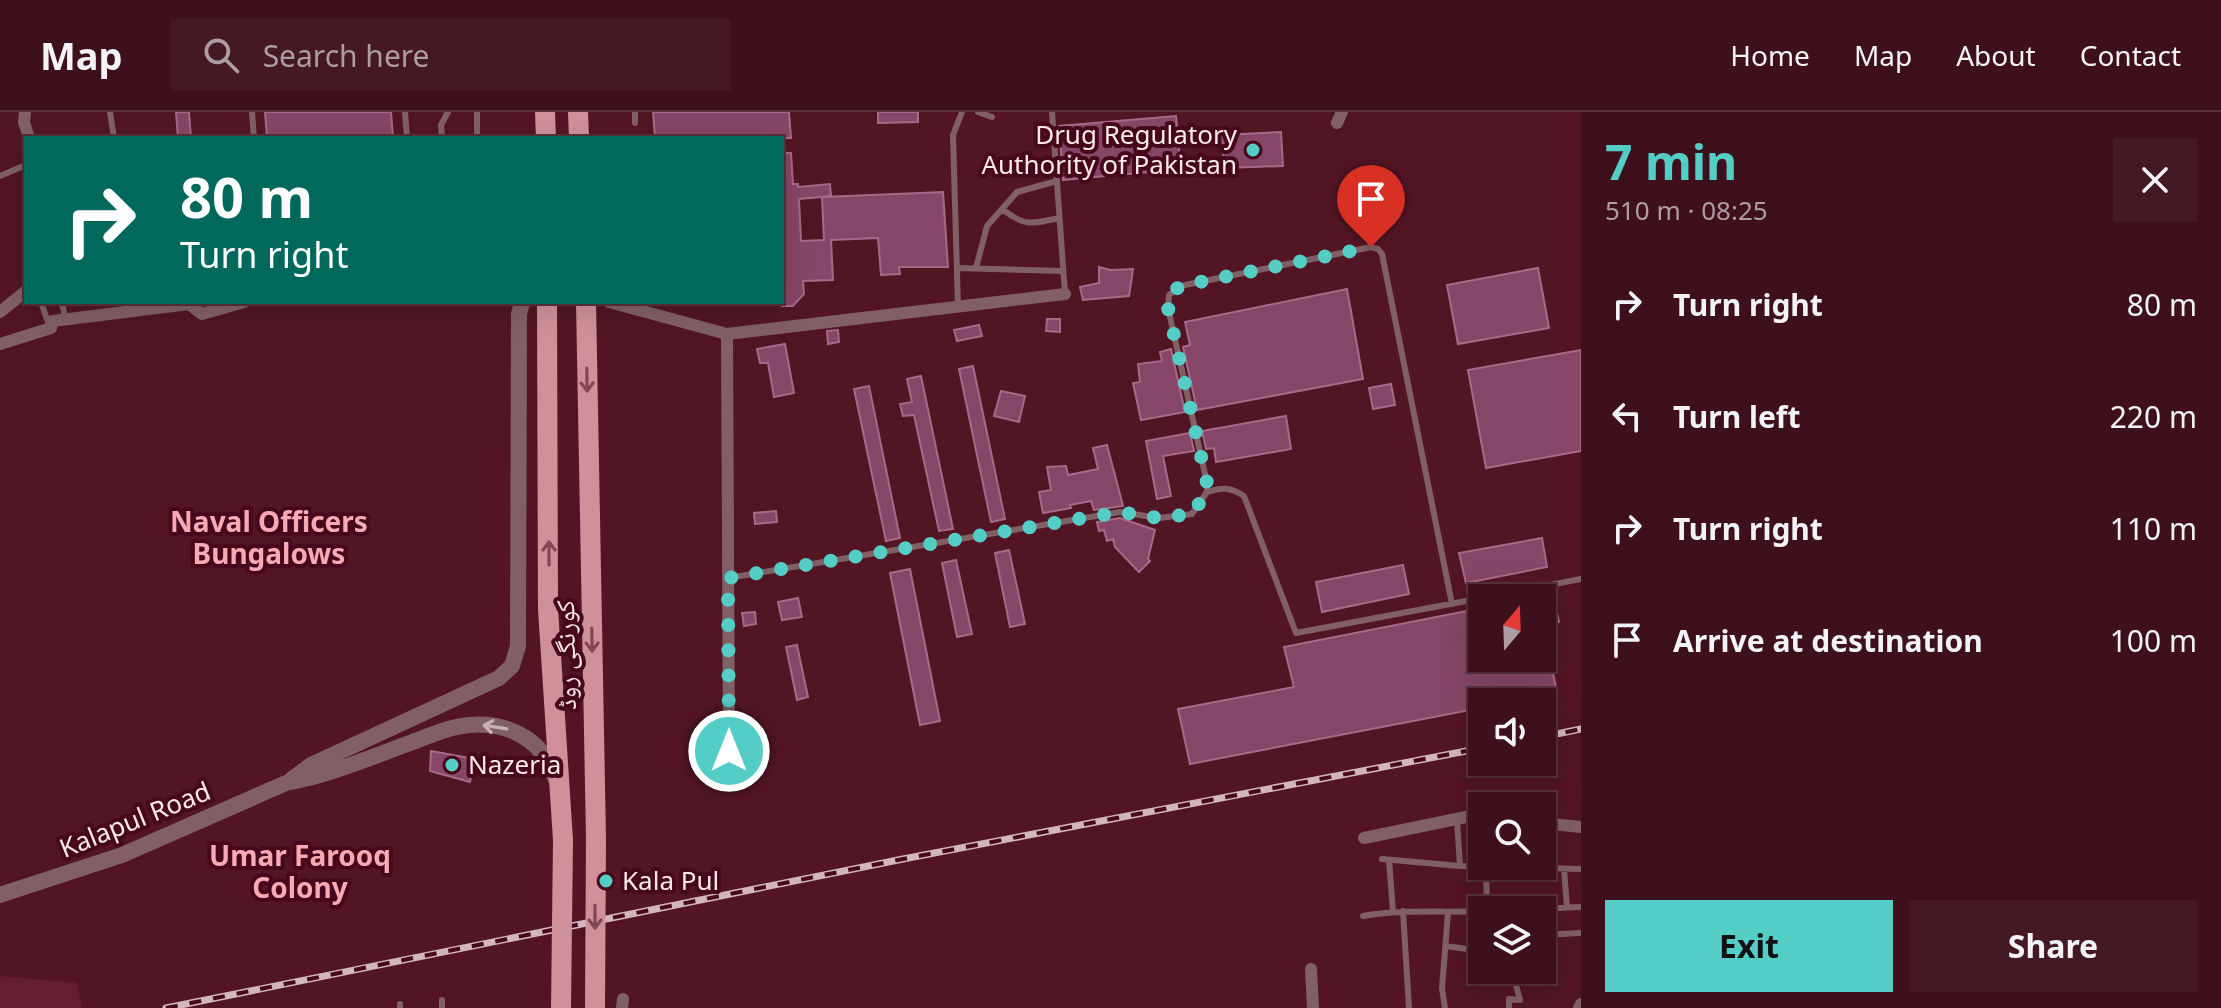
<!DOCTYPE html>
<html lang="en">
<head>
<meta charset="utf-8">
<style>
  body { margin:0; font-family:"Noto Sans","Noto Naskh Arabic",sans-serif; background:#451924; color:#f1f3f6; height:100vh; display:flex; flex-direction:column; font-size:30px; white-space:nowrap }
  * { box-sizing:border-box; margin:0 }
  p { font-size:26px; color:#ad9da3 }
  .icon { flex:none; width:44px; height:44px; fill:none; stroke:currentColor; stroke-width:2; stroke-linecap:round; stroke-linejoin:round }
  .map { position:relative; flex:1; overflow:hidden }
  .drawer { display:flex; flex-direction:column; background:#3e101b; width:640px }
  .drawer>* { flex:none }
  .top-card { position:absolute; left:24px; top:24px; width:760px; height:168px; border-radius:0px; box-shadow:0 8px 32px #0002,0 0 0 2px #57303a; background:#00695c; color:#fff; overflow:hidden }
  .needle { width:52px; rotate:19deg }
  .tools { position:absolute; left:1468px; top:472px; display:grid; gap:16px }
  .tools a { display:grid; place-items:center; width:88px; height:88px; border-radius:0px; background:#3e101b; box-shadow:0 8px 32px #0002,0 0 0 2px #57303a; font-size:40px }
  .pin { position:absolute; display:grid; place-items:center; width:68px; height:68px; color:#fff; margin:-82px -34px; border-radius:50% 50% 50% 0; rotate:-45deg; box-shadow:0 0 8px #0007 }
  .pin .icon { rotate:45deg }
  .me { position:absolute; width:88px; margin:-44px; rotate:0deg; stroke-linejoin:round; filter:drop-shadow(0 0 6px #0008) }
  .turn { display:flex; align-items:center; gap:28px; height:168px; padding:0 24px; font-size:36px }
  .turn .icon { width:104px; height:104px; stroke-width:2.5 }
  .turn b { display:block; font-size:56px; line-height:68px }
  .round { display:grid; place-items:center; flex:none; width:84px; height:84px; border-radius:0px; background:#451924 }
  .summary { display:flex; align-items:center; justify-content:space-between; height:136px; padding:0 24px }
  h1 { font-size:48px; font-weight:700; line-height:60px; color:#54cdc6 }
  .button { display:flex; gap:16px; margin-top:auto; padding:16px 24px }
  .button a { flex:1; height:92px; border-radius:0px; background:#54cdc6; color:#111; font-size:32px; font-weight:700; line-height:92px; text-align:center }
  .button a+a { background:#451924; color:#f1f3f6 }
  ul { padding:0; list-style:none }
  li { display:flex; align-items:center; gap:24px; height:112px; padding:0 24px }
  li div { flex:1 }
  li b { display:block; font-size:30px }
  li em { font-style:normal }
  header { display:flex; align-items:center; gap:48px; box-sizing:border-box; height:112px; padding:0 40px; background:#3e101b; border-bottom:2px solid #57303a }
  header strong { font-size:38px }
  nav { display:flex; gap:44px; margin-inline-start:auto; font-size:28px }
  .search { width:560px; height:72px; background:#451924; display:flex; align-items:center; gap:20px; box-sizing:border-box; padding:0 28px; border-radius:0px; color:#ad9da3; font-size:30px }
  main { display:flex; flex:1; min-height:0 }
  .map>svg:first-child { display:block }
  .built { fill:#631e30 }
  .building { fill:#874667; stroke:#a96888; stroke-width:2; fill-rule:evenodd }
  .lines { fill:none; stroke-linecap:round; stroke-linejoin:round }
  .service { stroke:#806064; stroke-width:6 }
  .minor { stroke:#806064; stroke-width:12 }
  .tertiary { stroke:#806064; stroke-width:16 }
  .primary { stroke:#d09099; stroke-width:20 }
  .rail-casing { stroke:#d1b6bb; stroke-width:7 }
  .rail { stroke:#47081b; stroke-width:4; stroke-dasharray:12; stroke-linecap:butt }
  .primary-bridge { stroke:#d09099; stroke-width:20 }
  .oneway { stroke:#854554 }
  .oneway2 { stroke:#c9b2b4 }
  .route { stroke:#54cdc6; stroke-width:14; stroke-dasharray:0 25.2 }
  .poi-dot { fill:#54cdc6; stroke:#47081b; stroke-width:3 }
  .labels { text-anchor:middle; stroke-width:8; stroke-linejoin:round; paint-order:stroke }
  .poi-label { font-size:26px; fill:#f9e9ea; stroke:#47081b; text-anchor:start }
  .street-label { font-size:26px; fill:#f9e9ea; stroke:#47081b }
  .neighbourhood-label { font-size:28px; font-weight:bold; fill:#f7a9b4; stroke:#47081b }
</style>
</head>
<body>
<header>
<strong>Map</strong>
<div class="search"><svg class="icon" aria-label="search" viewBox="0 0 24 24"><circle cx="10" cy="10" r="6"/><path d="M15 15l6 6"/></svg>Search here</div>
<nav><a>Home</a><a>Map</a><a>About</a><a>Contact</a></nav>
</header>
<main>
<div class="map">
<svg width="1581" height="896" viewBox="0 0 1581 896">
  <rect width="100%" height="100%" fill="#531524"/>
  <path class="built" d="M 0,864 L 77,871 L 82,896 L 0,896 Z"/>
  <path class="building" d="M 176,0 L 189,0 L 191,26 L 178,26 Z
    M 265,0 L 391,0 L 393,26 L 267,26 Z
    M 653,0 L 789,0 L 791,26 L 655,26 Z
    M 878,0 L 918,0 L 918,10 L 878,11 Z
    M 1176,4 L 1181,57 L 1063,68 L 1059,14 Z
    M 1281,20 L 1283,54 L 1224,56 L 1222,23 Z
    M 782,41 L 791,41 L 793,72 L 798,72 L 798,75 L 830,72 L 831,84 L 823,85 L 943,80 L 948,155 L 899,155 L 900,162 L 881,163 L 878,126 L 831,128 L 833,168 L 803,169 L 804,182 L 793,194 L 782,194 ZM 822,85 L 824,128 L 801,129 L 799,87 Z
    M 1099,155 L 1110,158 L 1133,157 L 1129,184 L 1083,188 L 1080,175 L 1099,171 Z
    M 1538,156 L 1549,216 L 1458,232 L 1447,173 Z
    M 1347,177 L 1363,267 L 1197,298 L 1183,235 L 1190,233 L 1185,210 Z
    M 1047,207 L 1060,207 L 1060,220 L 1046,219 Z
    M 979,213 L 982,224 L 957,229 L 954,218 Z
    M 838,218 L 839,230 L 828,232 L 827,219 Z
    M 785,232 L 794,281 L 774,285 L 768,251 L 760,251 L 757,237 Z
    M 1171,237 L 1185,300 L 1141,308 L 1133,271 L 1140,270 L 1138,252 L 1162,249 L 1160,240 Z
    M 1581,238 L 1581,339 L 1486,356 L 1468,258 Z
    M 973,254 L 1005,407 L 991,410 L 959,257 Z
    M 921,264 L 953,417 L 939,419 L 914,303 L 903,304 L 900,292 L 912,290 L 907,267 Z
    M 1391,272 L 1395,293 L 1373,297 L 1369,276 Z
    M 869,274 L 900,426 L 886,429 L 854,277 Z
    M 1001,279 L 1025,284 L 1019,310 L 994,304 Z
    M 1286,304 L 1291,337 L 1216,350 L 1214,336 L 1206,337 L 1202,319 Z
    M 1190,321 L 1194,339 L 1163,344 L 1171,384 L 1157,387 L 1146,329 Z
    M 1107,333 L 1123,394 L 1094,398 L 1091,389 L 1070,393 L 1071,396 L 1043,401 L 1039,380 L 1051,378 L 1047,355 L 1066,354 L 1068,363 L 1098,357 L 1093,336 Z
    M 776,399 L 777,410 L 755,412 L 754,401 Z
    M 1120,406 L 1155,418 L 1148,447 L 1150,449 L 1139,460 L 1115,435 L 1113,427 L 1107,429 L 1104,418 L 1099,419 L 1097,410 Z
    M 1542,426 L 1547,455 L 1466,471 L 1459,441 Z
    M 1009,438 L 1025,512 L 1010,515 L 995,441 Z
    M 956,448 L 972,522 L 957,525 L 942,451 Z
    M 1403,453 L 1409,482 L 1322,500 L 1316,470 Z
    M 910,457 L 940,609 L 920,613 L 890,461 Z
    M 1553,481 L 1559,510 L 1542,514 L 1542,484 Z
    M 798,486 L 802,505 L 782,508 L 778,490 Z
    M 1482,496 L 1482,546 L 1550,546 L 1557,580 L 1509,590 L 1480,590 L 1481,596 L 1190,652 L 1178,597 L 1294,575 L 1284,535 Z
    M 755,500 L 756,512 L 744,514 L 742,501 Z
    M 797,533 L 808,585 L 797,588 L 786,535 Z
    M 431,639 L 475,647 L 470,670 L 430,659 Z"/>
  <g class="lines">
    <path class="service" d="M 110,0 L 114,26
      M 252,0 L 254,26
      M 405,0 L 407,26
      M 635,0 L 635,11
      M 978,0 L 992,5
      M 1052,0 L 1065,182
      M 442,26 L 441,13 L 448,0
      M 477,26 L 477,0
      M 0,64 L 26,53
      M 1002,97 C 1025,115 1032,112 1059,106
      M 957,156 L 1063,159
      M 976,156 L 987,114 L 1017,80 L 1057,69
      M 41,190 L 49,213
      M 62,190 L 65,206
      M 958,195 L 953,23 L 962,0
      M 1207,380 C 1223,375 1230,375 1244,384 L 1296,521 L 1482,486
      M 728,466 L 1120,400 L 1159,406 L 1192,402 L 1207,380 L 1207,371 L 1168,196 L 1169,183 L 1180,174 L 1371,135 L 1378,137 L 1382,142 L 1452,492
      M 1483,486 L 1581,467
      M 1457,708 L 1460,754
      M 1382,747 L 1460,754 L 1581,757
      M 1389,748 L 1393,800
      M 1486,754 L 1487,798
      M 1564,757 L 1567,795
      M 1509,798 L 1581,795
      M 1403,799 L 1409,896
      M 1363,804 C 1403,797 1442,801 1482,799
      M 1542,823 L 1581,821
      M 1446,834 L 1467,837 L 1482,836
      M 442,888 L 442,896
      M 400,896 L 400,892
      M 1445,896 L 1442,876 L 1448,801
      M 1509,896 L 1509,887 L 1520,888 L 1512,858"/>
    <path class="minor" d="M 25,0 L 24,10 L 29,26
      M 1337,11 L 1342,0
      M 609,190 L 727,222 L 1065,182
      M 0,200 L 26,179
      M 727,222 L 729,639
      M 0,232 L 51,216 L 53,209 L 189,192 L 202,202 L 244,190
      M 1542,711 L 1581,715
      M 1364,726 L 1471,704 L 1482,705
      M 1311,857 L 1313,896
      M 622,896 L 623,887
      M 1579,896 L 1581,892"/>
    <path class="tertiary" d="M 291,668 L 311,653 L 499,566 L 512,554 L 518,534 L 519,202 L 522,190
      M 0,783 L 122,743 L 286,671 C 329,663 369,646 410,631 C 429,624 448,615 469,613 C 507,609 544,628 555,666"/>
    <path class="primary" d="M 545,0 L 546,26
      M 578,0 L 579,26
      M 547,190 L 548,497 L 563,728
      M 586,190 L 596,727"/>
    <defs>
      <path id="rail" d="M 1542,625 L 1581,617
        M 166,896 L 903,747 L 1482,636"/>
    </defs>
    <use href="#rail" class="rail-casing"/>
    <use href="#rail" class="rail"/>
    <path class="primary-bridge" d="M 561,896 L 563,728
      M 595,896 L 596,727"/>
  </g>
  <defs><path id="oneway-shaft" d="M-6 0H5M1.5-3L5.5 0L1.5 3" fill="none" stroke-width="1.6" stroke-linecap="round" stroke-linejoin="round" transform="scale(2)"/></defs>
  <g class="oneway">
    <use href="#oneway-shaft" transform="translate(587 268) rotate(89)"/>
    <use href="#oneway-shaft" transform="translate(549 441) rotate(-90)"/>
    <use href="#oneway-shaft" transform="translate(592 528) rotate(89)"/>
    <use href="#oneway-shaft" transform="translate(595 805) rotate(90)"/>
  </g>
  <use class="oneway2" href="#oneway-shaft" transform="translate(495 615) rotate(-171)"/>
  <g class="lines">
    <path class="route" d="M 729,639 L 728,466 L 1120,400 L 1159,406 L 1192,402 L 1207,380 L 1207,371 L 1168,196 L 1169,183 L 1180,174 L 1371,135"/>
  </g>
  <g class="poi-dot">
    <circle cx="1253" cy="38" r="8"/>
    <circle cx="452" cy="653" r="8"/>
    <circle cx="606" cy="769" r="8"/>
  </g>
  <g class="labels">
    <g class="poi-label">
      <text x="1237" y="32" text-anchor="end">Drug Regulatory<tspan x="1237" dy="30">Authority of Pakistan</tspan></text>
      <text x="468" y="662">Nazeria</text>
      <text x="622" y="778">Kala Pul</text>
    </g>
    <g class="street-label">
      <text transform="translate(566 543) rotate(-91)" y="9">کورنگی روڈ</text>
      <text transform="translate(135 708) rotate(-22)" y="9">Kalapul Road</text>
    </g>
    <g class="neighbourhood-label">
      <text x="269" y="420">Naval Officers<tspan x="269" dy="32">Bungalows</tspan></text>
      <text x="300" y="754">Umar Farooq<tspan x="300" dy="32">Colony</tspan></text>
    </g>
  </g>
</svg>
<div class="tools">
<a><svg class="needle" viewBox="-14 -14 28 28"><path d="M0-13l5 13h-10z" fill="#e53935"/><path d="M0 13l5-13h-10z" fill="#ad9da3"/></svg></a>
<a><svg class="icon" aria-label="sound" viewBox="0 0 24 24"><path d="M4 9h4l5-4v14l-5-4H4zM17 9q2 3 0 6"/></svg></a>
<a><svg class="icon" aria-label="search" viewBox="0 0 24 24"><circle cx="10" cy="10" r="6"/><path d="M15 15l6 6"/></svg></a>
<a><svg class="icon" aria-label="layers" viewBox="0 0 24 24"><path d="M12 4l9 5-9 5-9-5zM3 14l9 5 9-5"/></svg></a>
</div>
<div class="pin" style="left:1371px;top:135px;background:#d93025"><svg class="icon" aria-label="arrive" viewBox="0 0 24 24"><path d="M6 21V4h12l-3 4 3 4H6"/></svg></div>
<svg class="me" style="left:729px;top:639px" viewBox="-20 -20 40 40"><circle r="17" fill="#54cdc6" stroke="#fff" stroke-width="3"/><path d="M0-11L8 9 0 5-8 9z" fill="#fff"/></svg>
<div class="top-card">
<div class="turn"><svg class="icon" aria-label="right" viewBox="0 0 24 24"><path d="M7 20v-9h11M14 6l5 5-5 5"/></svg><div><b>80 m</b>Turn right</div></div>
</div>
</div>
<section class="drawer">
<div class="summary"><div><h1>7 min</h1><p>510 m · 08:25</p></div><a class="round"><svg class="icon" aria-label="close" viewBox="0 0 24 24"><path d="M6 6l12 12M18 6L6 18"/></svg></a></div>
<ul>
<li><svg class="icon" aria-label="right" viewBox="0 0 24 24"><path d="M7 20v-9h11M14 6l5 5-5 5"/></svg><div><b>Turn right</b></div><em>80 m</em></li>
<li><svg class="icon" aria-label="left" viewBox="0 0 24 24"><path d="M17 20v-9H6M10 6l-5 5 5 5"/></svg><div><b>Turn left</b></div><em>220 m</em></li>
<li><svg class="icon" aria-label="right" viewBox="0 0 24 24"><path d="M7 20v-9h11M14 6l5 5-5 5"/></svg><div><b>Turn right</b></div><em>110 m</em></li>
<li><svg class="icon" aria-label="arrive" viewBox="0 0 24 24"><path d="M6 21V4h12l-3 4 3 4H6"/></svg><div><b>Arrive at destination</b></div><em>100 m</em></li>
</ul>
<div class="button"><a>Exit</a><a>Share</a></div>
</section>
</main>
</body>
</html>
